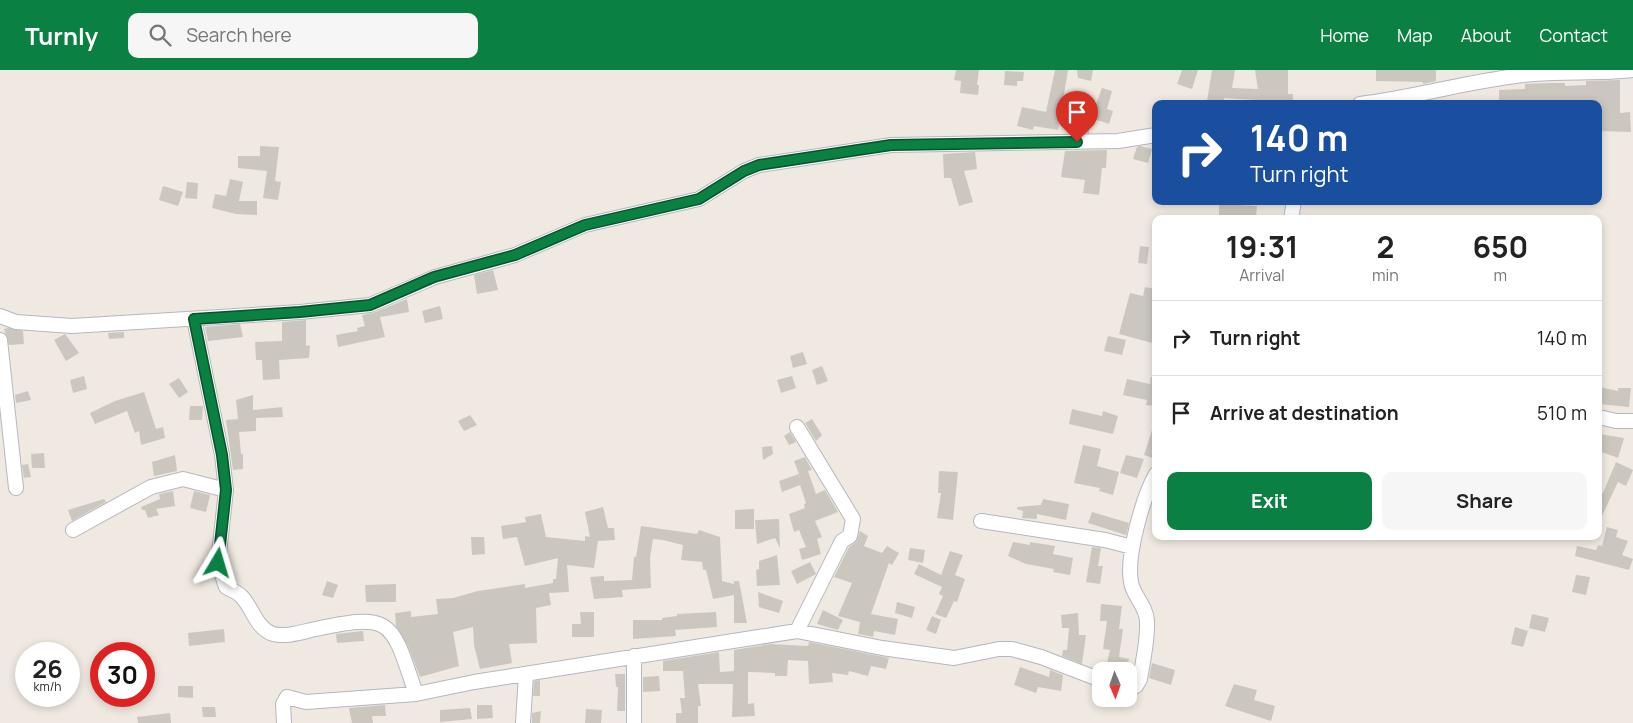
<!DOCTYPE html>
<html lang="en">
<head>
<meta charset="utf-8">
<style>
  body { margin:0; font-family:Manrope,sans-serif; background:#f6f6f6; color:#222; height:100vh; display:flex; flex-direction:column; font-size:19px; white-space:nowrap }
  * { box-sizing:border-box; margin:0 }
  p { font-size:16px; color:#767676 }
  .icon { flex:none; width:28px; height:28px; fill:none; stroke:currentColor; stroke-width:2; stroke-linecap:round; stroke-linejoin:round }
  .map { position:relative; flex:1; overflow:hidden }
  .details { position:absolute; left:1152px; top:145px; width:450px; height:325px; display:flex; flex-direction:column; background:#fff; border-radius:10px; box-shadow:0 2px 8px #0003 }
  .details>* { flex:none }
  .top-card { position:absolute; left:1152px; top:30px; width:450px; height:105px; border-radius:10px; box-shadow:0 2px 8px #0003; background:#1a4fa0; color:#fff; overflow:hidden }
  .needle { width:32px; rotate:178deg }
  .tools { position:absolute; left:1092px; top:592px; display:grid; gap:10px }
  .tools a { display:grid; place-items:center; width:45px; height:45px; border-radius:10px; background:#fff; box-shadow:0 2px 8px #0003; font-size:25px }
  .speed { position:absolute; left:15px; top:572px; display:flex; gap:10px; font-size:25px; font-weight:700; text-align:center }
  .speed>* { display:grid; place-content:center; width:65px; height:65px; border-radius:50%; background:#fff; box-shadow:0 2px 8px #0003; line-height:1 }
  .speed small { font-size:12px; font-weight:400 }
  .speed .limit { border:8px solid #d22; background:#fff; color:#111 }
  .pin { position:absolute; display:grid; place-items:center; width:42px; height:42px; color:#fff; margin:-51px -21px; border-radius:50% 50% 50% 0; rotate:-45deg; box-shadow:0 0 5px #0007 }
  .pin .icon { rotate:45deg }
  .me { position:absolute; width:55px; margin:-28px; rotate:7deg; stroke-linejoin:round; filter:drop-shadow(0 0 4px #0008) }
  .turn { display:flex; align-items:center; gap:18px; height:105px; padding:0 15px; font-size:22px }
  .turn .icon { width:65px; height:65px; stroke-width:2.5 }
  .turn b { display:block; font-size:35px; line-height:42px }
  .eta { display:flex; justify-content:space-evenly; align-items:center; height:85px; text-align:center }
  .eta b { font-size:30px; font-weight:700; line-height:35px }
  .cta { display:flex; gap:10px; margin-top:auto; padding:10px 15px }
  .cta a { flex:1; height:58px; border-radius:10px; background:#0b8043; color:#fff; font-size:20px; font-weight:700; line-height:58px; text-align:center }
  .cta a+a { background:#f6f6f6; color:#222 }
  ul { padding:0; list-style:none }
  li { display:flex; align-items:center; gap:15px; height:75px; padding:0 15px; border-top:1px solid #e0e0e0 }
  li div { flex:1 }
  li b { display:block; font-size:19px }
  li em { font-style:normal }
  header { display:flex; align-items:center; gap:30px; box-sizing:border-box; height:70px; padding:0 25px; background:#0b8043; color:#fff }
  header strong { font-size:24px }
  nav { display:flex; gap:28px; margin-inline-start:auto; font-size:18px }
  .search { width:350px; height:45px; background:#f6f6f6; display:flex; align-items:center; gap:12px; box-sizing:border-box; padding:0 18px; border-radius:10px; color:#767676; font-size:19px }
  .map>svg:first-child { display:block }
  .building { fill:#cbc7bf }
  .lines { fill:none; stroke-linecap:round; stroke-linejoin:round }
  .street-casing { stroke:#b4b7c1; stroke-width:16 }
  .street { stroke:#fff; stroke-width:14 }
  .route-casing { stroke:#07532c; stroke-width:12 }
  .route { stroke:#0b8043; stroke-width:9 }
</style>
</head>
<body>
<header>
<strong>Turnly</strong>
<div class="search"><svg class="icon" aria-label="search" viewBox="0 0 24 24"><circle cx="10" cy="10" r="6"/><path d="M15 15l6 6"/></svg>Search here</div>
<nav><a>Home</a><a>Map</a><a>About</a><a>Contact</a></nav>
</header>
<div class="map">
<svg width="1633" height="653" viewBox="0 0 1633 653">
  <rect width="100%" height="100%" fill="#efe9e1"/>
  <path class="building" d="M 956,0 L 979,0 L 977,15 L 979,15 L 978,25 L 960,23 L 961,11 L 954,10 Z
    M 1055,0 L 1068,0 L 1058,60 L 1034,56 L 1033,60 L 1017,56 L 1022,37 L 1046,42 Z
    M 1077,0 L 1093,0 L 1091,11 L 1078,8 Z
    M 1182,0 L 1198,0 L 1192,19 L 1177,14 Z
    M 1212,0 L 1235,0 L 1232,18 L 1258,19 L 1255,0 L 1288,0 L 1288,24 L 1293,24 L 1293,34 L 1256,34 L 1256,30 L 1224,28 L 1223,33 L 1207,31 Z
    M 1376,0 L 1436,0 L 1436,11 L 1423,14 L 1423,12 L 1376,11 Z
    M 1005,1 L 1024,2 L 1023,11 L 1017,11 L 1017,16 L 1004,15 Z
    M 1620,10 L 1620,43 L 1630,42 L 1631,62 L 1599,61 L 1599,33 L 1568,34 L 1568,32 L 1550,31 L 1539,32 L 1539,34 L 1499,32 L 1499,20 L 1525,19 L 1525,14 L 1552,13 L 1565,13 L 1565,16 L 1586,15 L 1586,11 Z
    M 1102,18 L 1112,21 L 1107,39 L 1113,41 L 1109,54 L 1091,48 Z
    M 1078,47 L 1089,47 L 1089,63 L 1078,63 Z
    M 260,76 L 279,77 L 275,111 L 281,112 L 278,130 L 263,128 L 267,101 L 238,98 L 238,86 L 260,86 Z
    M 1140,76 L 1152,79 L 1148,93 L 1133,89 L 1137,77 Z
    M 1107,80 L 1106,98 L 1102,98 L 1099,125 L 1083,123 L 1085,110 L 1061,107 L 1065,81 Z
    M 975,82 L 977,99 L 964,101 L 973,132 L 959,136 L 951,108 L 944,108 L 943,84 Z
    M 230,109 L 243,112 L 239,131 L 257,131 L 257,145 L 236,144 L 212,138 L 215,124 L 226,126 Z
    M 187,112 L 198,113 L 197,129 L 185,128 Z
    M 163,116 L 183,122 L 178,136 L 159,130 Z
    M 1219,134 L 1257,136 L 1256,147 L 1219,147 Z
    M 1140,176 L 1149,177 L 1147,194 L 1138,193 Z
    M 493,200 L 498,220 L 477,224 L 474,205 Z
    M 1145,217 L 1156,219 L 1154,230 L 1156,230 L 1156,274 L 1119,264 L 1130,223 L 1143,226 Z
    M 407,229 L 409,242 L 380,247 L 385,267 L 338,277 L 336,265 L 358,261 L 357,258 L 365,256 L 362,245 L 373,243 Z
    M 440,236 L 443,249 L 425,253 L 422,241 Z
    M 306,250 L 306,276 L 310,275 L 309,288 L 279,290 L 280,309 L 263,310 L 262,290 L 256,290 L 255,272 L 282,271 L 282,252 Z
    M 240,254 L 243,267 L 208,271 L 205,257 Z
    M 8,258 L 23,261 L 24,274 L 9,275 L 4,259 Z
    M 124,262 L 124,268 L 109,269 L 108,263 Z
    M 65,264 L 79,283 L 66,291 L 54,270 Z
    M 1108,266 L 1126,270 L 1122,285 L 1104,281 Z
    M 803,282 L 807,294 L 793,298 L 790,286 Z
    M 822,296 L 828,311 L 817,315 L 812,300 Z
    M 84,306 L 87,319 L 73,323 L 70,310 Z
    M 792,306 L 796,318 L 781,323 L 777,310 Z
    M 1151,307 L 1156,307 L 1156,336 L 1146,335 L 1147,330 L 1123,325 L 1127,309 L 1150,314 Z
    M 179,308 L 188,322 L 179,328 L 169,314 Z
    M 1599,317 L 1618,321 L 1618,318 L 1631,318 L 1629,337 L 1599,334 Z
    M 28,321 L 31,330 L 16,333 L 15,325 Z
    M 144,322 L 156,359 L 163,357 L 165,368 L 141,375 L 139,361 L 135,363 L 127,341 L 95,354 L 90,343 L 115,331 Z
    M 253,325 L 253,340 L 282,337 L 283,347 L 256,348 L 256,361 L 239,362 L 241,384 L 243,384 L 243,399 L 233,400 L 226,350 L 238,349 L 236,330 Z
    M 190,336 L 203,336 L 202,350 L 189,350 Z
    M 1072,339 L 1102,346 L 1103,341 L 1118,346 L 1113,364 L 1069,354 Z
    M 470,345 L 477,355 L 464,361 L 458,351 Z
    M 812,349 L 822,365 L 816,371 L 805,353 Z
    M 1154,354 L 1156,354 L 1156,389 L 1144,385 Z
    M 790,362 L 796,372 L 789,375 L 784,366 Z
    M 1599,364 L 1624,368 L 1618,388 L 1599,381 Z
    M 1083,375 L 1101,379 L 1097,396 L 1119,402 L 1113,425 L 1099,421 L 1100,418 L 1074,413 Z
    M 772,376 L 773,384 L 763,390 L 762,377 Z
    M 44,383 L 45,398 L 32,398 L 31,384 Z
    M 175,385 L 177,401 L 154,406 L 152,392 Z
    M 1126,385 L 1144,389 L 1137,408 L 1120,403 Z
    M 805,387 L 812,400 L 808,401 L 816,424 L 825,420 L 838,442 L 815,451 L 822,467 L 817,469 L 821,484 L 802,490 L 799,479 L 806,477 L 799,460 L 794,462 L 789,444 L 805,438 L 804,434 L 806,433 L 800,415 L 782,422 L 779,411 L 799,404 L 794,391 Z
    M 1616,392 L 1633,400 L 1626,416 L 1618,412 L 1599,452 L 1599,421 L 1603,423 Z
    M 28,394 L 31,407 L 24,408 L 22,395 Z
    M 939,401 L 958,402 L 953,450 L 937,448 L 941,423 L 938,423 Z
    M 173,421 L 175,436 L 156,439 L 159,445 L 148,448 L 145,440 L 142,440 L 141,437 L 160,429 L 159,424 Z
    M 194,421 L 210,425 L 206,442 L 190,438 Z
    M 104,429 L 106,432 L 72,451 L 68,440 Z
    M 1043,429 L 1069,434 L 1066,450 L 1037,444 L 1037,449 L 1022,448 L 1023,441 L 1017,439 L 1017,437 L 1041,435 Z
    M 603,437 L 608,458 L 614,458 L 615,470 L 598,471 L 594,498 L 567,495 L 569,522 L 549,523 L 551,535 L 536,538 L 537,573 L 509,574 L 512,593 L 480,599 L 474,575 L 473,557 L 453,562 L 459,596 L 420,607 L 408,576 L 396,556 L 395,543 L 411,541 L 411,547 L 438,544 L 436,529 L 453,528 L 478,521 L 525,514 L 525,518 L 553,513 L 553,509 L 556,509 L 558,488 L 525,496 L 517,467 L 503,469 L 501,456 L 526,452 L 525,447 L 541,444 L 546,467 L 585,471 L 585,466 L 590,467 L 585,442 Z
    M 754,439 L 754,459 L 735,459 L 735,440 Z
    M 1092,442 L 1129,453 L 1126,465 L 1088,453 Z
    M 779,449 L 780,478 L 775,468 L 757,474 L 755,450 Z
    M 641,456 L 697,464 L 699,460 L 720,467 L 722,511 L 734,514 L 734,511 L 739,511 L 747,553 L 734,553 L 734,525 L 713,529 L 706,500 L 703,500 L 702,492 L 681,490 L 683,475 L 663,470 L 653,469 L 650,488 L 651,518 L 622,520 L 623,527 L 594,529 L 590,507 L 604,506 L 604,511 L 632,510 L 634,487 L 636,487 Z
    M 1607,457 L 1618,460 L 1616,467 L 1628,471 L 1622,485 L 1633,489 L 1629,500 L 1575,486 L 1577,476 L 1596,480 L 1598,475 L 1602,476 Z
    M 860,461 L 868,466 L 864,476 L 882,483 L 887,476 L 899,483 L 892,495 L 889,493 L 871,544 L 898,549 L 895,565 L 874,561 L 873,567 L 858,564 L 860,552 L 838,546 L 852,513 L 834,507 L 849,477 L 857,471 Z
    M 471,467 L 484,467 L 485,484 L 472,485 Z
    M 1013,472 L 1030,475 L 1030,472 L 1055,476 L 1053,484 L 1073,488 L 1070,505 L 1053,502 L 1054,499 L 1026,494 L 1008,486 Z
    M 1092,477 L 1101,478 L 1098,496 L 1103,496 L 1100,514 L 1086,512 Z
    M 910,478 L 925,480 L 923,493 L 908,490 Z
    M 950,481 L 963,485 L 955,505 L 965,509 L 957,532 L 954,531 L 946,548 L 935,544 L 943,526 L 939,524 L 942,517 L 914,504 L 919,494 L 941,505 Z
    M 777,485 L 780,515 L 757,516 L 756,500 L 759,499 L 759,491 Z
    M 810,492 L 816,504 L 797,514 L 791,501 Z
    M 1576,505 L 1590,507 L 1586,525 L 1572,522 Z
    M 327,511 L 338,515 L 333,528 L 322,525 Z
    M 396,514 L 396,532 L 366,532 L 365,515 Z
    M 758,522 L 783,531 L 779,543 L 759,537 Z
    M 897,532 L 915,537 L 912,548 L 895,543 Z
    M 1101,534 L 1122,536 L 1119,559 L 1123,559 L 1119,587 L 1129,589 L 1126,601 L 1105,601 L 1110,580 L 1103,579 L 1107,551 L 1100,551 Z
    M 823,540 L 843,550 L 838,560 L 817,554 Z
    M 580,542 L 594,542 L 594,567 L 572,567 L 572,554 L 581,554 Z
    M 716,542 L 717,557 L 675,560 L 676,566 L 633,569 L 633,550 L 662,550 L 662,548 L 677,546 L 677,544 Z
    M 1078,543 L 1079,565 L 1086,565 L 1082,594 L 1062,586 L 1063,580 L 1067,580 L 1069,558 L 1062,558 L 1061,545 Z
    M 1532,544 L 1549,548 L 1545,562 L 1529,558 Z
    M 932,546 L 941,550 L 936,564 L 926,560 Z
    M 1515,557 L 1528,561 L 1523,577 L 1511,574 Z
    M 224,559 L 225,572 L 189,576 L 188,563 Z
    M 363,561 L 364,571 L 337,573 L 336,564 Z
    M 809,572 L 889,588 L 886,599 L 871,596 L 868,606 L 849,601 L 848,605 L 832,603 L 833,612 L 809,614 L 808,591 L 788,590 L 787,606 L 775,606 L 775,603 L 748,602 L 748,634 L 754,633 L 755,646 L 732,647 L 733,614 L 698,614 L 701,636 L 698,636 L 698,653 L 676,653 L 676,643 L 682,643 L 680,628 L 685,628 L 683,601 L 663,601 L 663,591 L 719,582 L 720,602 L 734,601 L 734,580 L 770,574 L 808,576 Z
    M 1152,593 L 1175,600 L 1171,615 L 1149,608 Z
    M 1020,597 L 1049,607 L 1050,600 L 1063,605 L 1061,621 L 1038,617 L 1036,623 L 1014,615 Z
    M 615,604 L 625,604 L 625,641 L 617,641 L 618,617 L 616,617 Z
    M 659,606 L 660,621 L 643,622 L 643,607 Z
    M 540,610 L 540,626 L 533,626 L 534,611 Z
    M 1234,614 L 1257,620 L 1254,630 L 1275,636 L 1271,651 L 1225,636 Z
    M 178,616 L 193,616 L 193,628 L 178,627 Z
    M 385,635 L 386,646 L 372,646 L 373,653 L 352,653 L 349,638 Z
    M 477,635 L 492,635 L 493,648 L 477,649 Z
    M 202,637 L 215,637 L 216,647 L 203,647 Z
    M 470,638 L 472,649 L 440,652 L 440,640 Z
    M 586,639 L 602,640 L 601,653 L 585,653 Z
    M 541,641 L 540,653 L 532,653 L 532,643 Z
    M 170,643 L 171,653 L 138,653 L 137,647 Z"/>
  <g class="lines">
    <defs>
      <path id="street" d="M 1360,34 C 1418,27 1475,9 1534,4 C 1567,1 1600,4 1633,0
        M 1291,149 L 1294,131
        M 0,246 L 16,252 L 72,256 L 300,242 L 370,235 L 435,207 L 515,185 L 585,155 L 699,129 L 744,101 L 759,95 L 891,75 L 1118,71 L 1156,65
        M 194,249 L 222,385 L 226,420 L 218,493 L 226,517 C 231,520 238,522 242,527 C 253,539 256,558 273,564 C 285,567 299,563 311,560 C 393,542 391,549 416,624
        M 0,270 L 16,418
        M 1599,347 L 1616,351 L 1633,351
        M 981,451 L 1105,470 L 1132,477
        M 73,460 L 151,417 L 183,409 L 226,420
        M 797,561 L 842,471 L 850,466 L 853,449 L 797,357
        M 1129,618 L 1136,616 L 1140,609 C 1143,590 1148,570 1147,551 C 1146,535 1133,526 1131,512 C 1126,486 1143,427 1156,404
        M 284,653 L 283,634 L 287,627 L 306,632 L 416,624 L 474,612 L 797,561 L 882,578 L 954,588 L 999,579 L 1012,579 L 1041,587 L 1101,610
        M 523,653 L 526,604
        M 634,653 L 634,586"/>
    </defs>
    <use href="#street" class="street-casing"/>
    <use href="#street" class="street"/>
  </g>
  <g class="lines">
    <defs>
      <path id="route" d="M 218,493 L 226,420 L 222,385 L 194,249 L 300,242 L 370,235 L 434,207 L 515,185 L 585,155 L 699,129 L 744,101 L 759,95 L 891,75 L 1077,72"/>
    </defs>
    <use href="#route" class="route-casing"/>
    <use href="#route" class="route"/>
  </g>
</svg>
<div class="tools">
<a><svg class="needle" viewBox="-14 -14 28 28"><path d="M0-13l5 13h-10z" fill="#e53935"/><path d="M0 13l5-13h-10z" fill="#767676"/></svg></a>
</div>
<div class="speed"><div>26<small>km/h</small></div><div class="limit">30</div></div>
<div class="pin" style="left:1077px;top:72px;background:#d93025"><svg class="icon" aria-label="arrive" viewBox="0 0 24 24"><path d="M6 21V4h12l-3 4 3 4H6"/></svg></div>
<svg class="me" style="left:218px;top:493px" viewBox="-20 -20 40 40"><path d="M0-17L14 15 0 8-14 15z" fill="#0b8043" stroke="#fff" stroke-width="4"/></svg>
<div class="top-card">
<div class="turn"><svg class="icon" aria-label="right" viewBox="0 0 24 24"><path d="M7 20v-9h11M14 6l5 5-5 5"/></svg><div><b>140 m</b>Turn right</div></div>
</div>
<section class="details">
<div class="eta">
<div><b>19:31</b><p>Arrival</p></div>
<div><b>2</b><p>min</p></div>
<div><b>650</b><p>m</p></div>
</div>
<ul>
<li><svg class="icon" aria-label="right" viewBox="0 0 24 24"><path d="M7 20v-9h11M14 6l5 5-5 5"/></svg><div><b>Turn right</b></div><em>140 m</em></li>
<li><svg class="icon" aria-label="arrive" viewBox="0 0 24 24"><path d="M6 21V4h12l-3 4 3 4H6"/></svg><div><b>Arrive at destination</b></div><em>510 m</em></li>
</ul>
<div class="cta"><a>Exit</a><a>Share</a></div>
</section>
</div>
</body>
</html>
